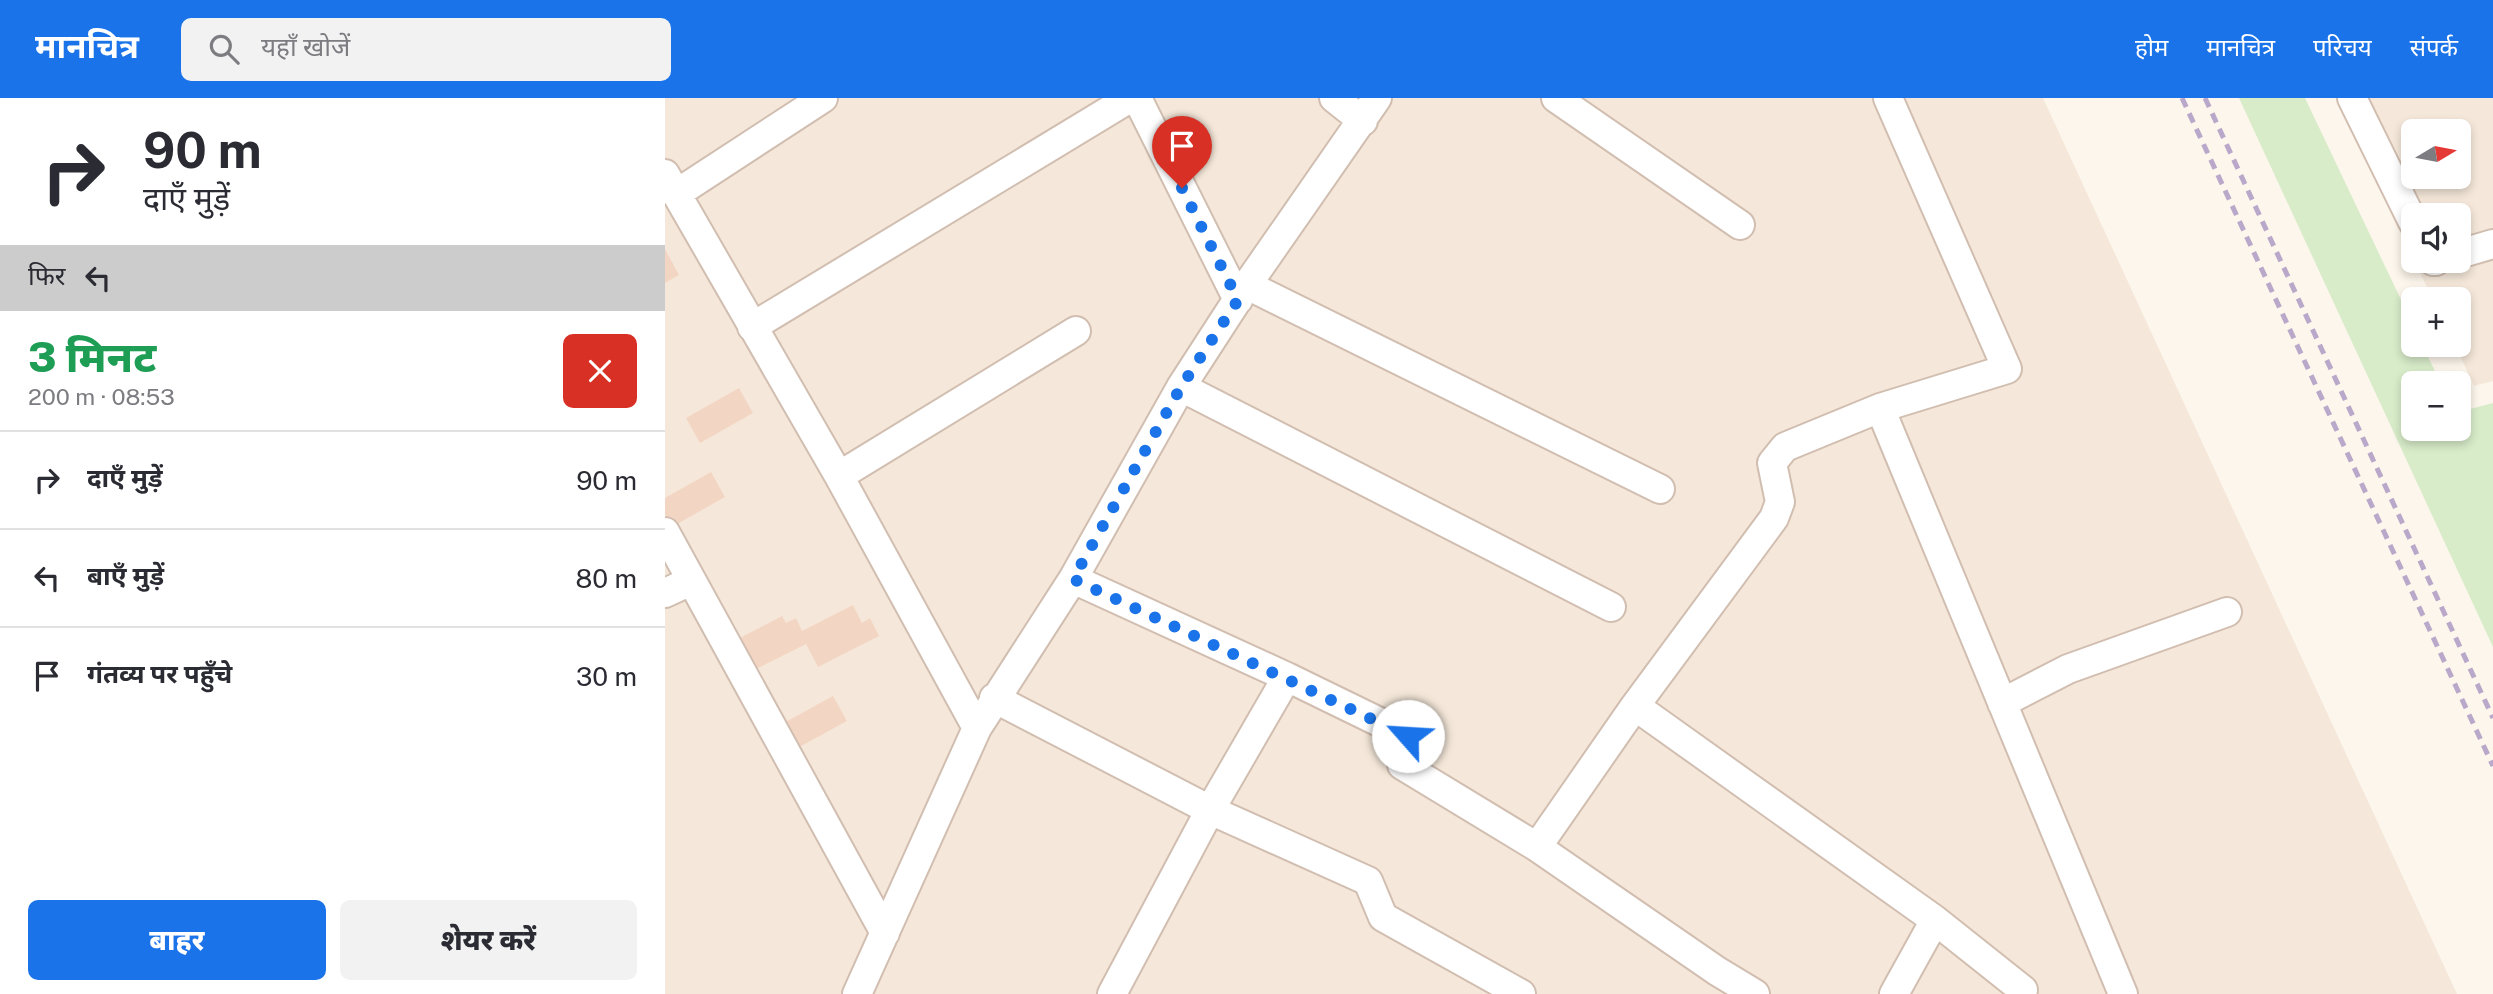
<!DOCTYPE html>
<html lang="hi">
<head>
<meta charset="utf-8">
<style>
  body { margin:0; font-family:"Public Sans","Noto Sans Devanagari",sans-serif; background:#f2f2f3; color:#2b2b33; height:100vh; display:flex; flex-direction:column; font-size:26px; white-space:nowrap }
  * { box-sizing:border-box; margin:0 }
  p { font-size:23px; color:#7c7c81 }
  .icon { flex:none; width:38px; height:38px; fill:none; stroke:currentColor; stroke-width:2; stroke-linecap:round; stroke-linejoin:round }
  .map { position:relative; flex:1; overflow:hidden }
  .drawer { display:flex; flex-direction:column; background:#fff; width:665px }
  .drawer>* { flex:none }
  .top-card { background:#fff; color:#2b2b33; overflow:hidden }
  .needle { width:46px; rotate:80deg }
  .buttons { position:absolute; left:1736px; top:21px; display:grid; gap:14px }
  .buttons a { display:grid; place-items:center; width:70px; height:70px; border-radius:10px; background:#fff; box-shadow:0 4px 10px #0003; font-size:35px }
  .pin { position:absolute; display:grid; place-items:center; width:60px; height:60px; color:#fff; margin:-72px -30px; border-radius:50% 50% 50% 0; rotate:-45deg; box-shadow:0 0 7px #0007 }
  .pin .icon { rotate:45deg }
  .me { position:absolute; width:77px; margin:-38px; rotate:296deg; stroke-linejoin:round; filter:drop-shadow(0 0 5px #0008) }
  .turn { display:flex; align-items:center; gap:24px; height:147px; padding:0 28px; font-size:32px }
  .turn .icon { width:91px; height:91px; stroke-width:2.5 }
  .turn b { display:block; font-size:49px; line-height:60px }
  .then { display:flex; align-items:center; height:66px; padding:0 28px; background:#0003; gap:14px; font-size:26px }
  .round { display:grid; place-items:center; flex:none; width:74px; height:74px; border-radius:10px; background:#f2f2f3 }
  .head { display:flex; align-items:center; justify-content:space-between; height:119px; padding:0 28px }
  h1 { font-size:42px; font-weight:800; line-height:52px; color:#1e9e55 }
  .button { display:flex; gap:14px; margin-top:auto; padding:14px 28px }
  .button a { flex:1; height:80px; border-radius:10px; background:#1a73e8; color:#fff; font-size:28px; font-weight:800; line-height:80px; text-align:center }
  .button a+a { background:#f2f2f3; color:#2b2b33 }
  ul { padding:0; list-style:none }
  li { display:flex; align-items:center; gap:21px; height:98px; padding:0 28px; border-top:2px solid #e1e1e2 }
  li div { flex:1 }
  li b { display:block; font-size:26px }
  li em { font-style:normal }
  header { display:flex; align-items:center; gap:42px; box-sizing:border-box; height:98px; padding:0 35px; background:#1a73e8; color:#fff }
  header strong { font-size:33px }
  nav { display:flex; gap:38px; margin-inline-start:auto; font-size:24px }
  .search { width:490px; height:63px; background:#f2f2f3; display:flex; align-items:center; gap:18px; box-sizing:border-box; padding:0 24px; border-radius:10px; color:#7c7c81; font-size:26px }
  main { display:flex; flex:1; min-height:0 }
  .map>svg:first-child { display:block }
  .residential { fill:#f5e8da; fill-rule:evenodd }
  .green { fill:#d8ecc9 }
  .building { fill:#f3d5c3 }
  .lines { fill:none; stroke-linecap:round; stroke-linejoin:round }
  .minor-casing { stroke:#d1beb0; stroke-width:32 }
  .minor { stroke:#fff; stroke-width:28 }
  .rail { stroke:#b9a8c9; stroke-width:5; stroke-dasharray:10 7; stroke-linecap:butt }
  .route { stroke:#1a73e8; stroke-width:12; stroke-dasharray:0 21.6 }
</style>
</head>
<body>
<header>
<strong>मानचित्र</strong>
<div class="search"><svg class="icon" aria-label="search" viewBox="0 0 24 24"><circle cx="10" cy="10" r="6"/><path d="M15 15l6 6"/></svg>यहाँ खोजें</div>
<nav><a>होम</a><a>मानचित्र</a><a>परिचय</a><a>संपर्क</a></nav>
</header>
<main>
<section class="drawer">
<div class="top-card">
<div class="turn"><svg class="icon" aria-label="right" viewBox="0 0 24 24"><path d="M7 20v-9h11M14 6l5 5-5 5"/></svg><div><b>90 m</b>दाएँ मुड़ें</div></div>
<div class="then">फिर<svg class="icon" aria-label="left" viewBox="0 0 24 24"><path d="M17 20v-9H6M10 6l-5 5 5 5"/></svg></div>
</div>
<div class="head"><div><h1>3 मिनट</h1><p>200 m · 08:53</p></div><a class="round" style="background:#d93025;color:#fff"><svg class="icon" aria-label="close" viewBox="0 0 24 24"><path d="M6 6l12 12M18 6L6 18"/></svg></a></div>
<ul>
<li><svg class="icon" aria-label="right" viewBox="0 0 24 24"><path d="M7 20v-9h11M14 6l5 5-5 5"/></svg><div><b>दाएँ मुड़ें</b></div><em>90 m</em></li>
<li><svg class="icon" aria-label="left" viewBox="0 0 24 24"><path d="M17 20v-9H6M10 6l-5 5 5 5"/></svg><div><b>बाएँ मुड़ें</b></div><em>80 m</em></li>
<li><svg class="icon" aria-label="arrive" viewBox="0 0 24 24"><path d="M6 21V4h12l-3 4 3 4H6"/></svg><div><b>गंतव्य पर पहुँचे</b></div><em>30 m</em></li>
</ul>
<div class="button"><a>बाहर</a><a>शेयर करें</a></div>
</section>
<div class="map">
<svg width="1828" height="896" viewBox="0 0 1828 896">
  <rect width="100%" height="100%" fill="#fdf6ec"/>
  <path class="residential" d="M 0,0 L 1378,0 L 1792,896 L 0,896 Z
    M 1671,0 L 1828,0 L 1828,283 L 1809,288 L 1790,247 L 1794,247 L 1794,201 L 1768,201 L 1749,163 L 1794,163 L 1794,117 L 1748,117 L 1748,161 ZM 1748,33 L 1794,33 L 1794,79 L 1748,79 Z"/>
  <path class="green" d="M 1574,0 L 1640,0 L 1748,227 L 1748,247 L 1757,247 L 1776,285 L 1748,285 L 1748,331 L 1794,331 L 1794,314 L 1828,305 L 1828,549 Z"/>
  <path class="building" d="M 0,151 L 14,177 L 0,185 Z
    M 74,290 L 88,315 L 35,345 L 21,320 Z
    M 46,374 L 60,399 L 7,429 L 0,416 L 0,400 Z
    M 188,507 L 197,525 L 205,520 L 214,538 L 153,569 L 141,546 L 85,574 L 69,543 L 117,518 L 121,525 L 131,520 L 137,533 Z
    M 168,598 L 182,623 L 129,652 L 115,627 Z"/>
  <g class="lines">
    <defs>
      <path id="minor" d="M 472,0 L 573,202
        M 669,0 L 698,23
        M 891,0 L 1075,127
        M 1687,0 L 1748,124
        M 0,76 L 174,378 L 312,630
        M 11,96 L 158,0
        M 1794,156 L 1828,146
        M 1768,163 L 1771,163
        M 582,187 L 995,391
        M 87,229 L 465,0
        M 516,289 L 946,509
        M 1215,310 L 1458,896
        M 174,378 L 411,233
        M 0,434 L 220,835
        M 408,481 L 622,579 L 545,712 L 447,896
        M 0,495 L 26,483
        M 622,579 L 743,638
        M 329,600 L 545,712 L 703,783 L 718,819 L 856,896
        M 1337,605 L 1403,571 L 1562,514
        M 970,608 L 1270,822 L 1358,892
        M 737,667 L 872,749
        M 192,896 L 312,630 L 408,481 L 516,289 L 582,187 L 712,0
        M 1090,896 L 1052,873 L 872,749 L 970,608 L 1109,420 L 1115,404 L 1107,365 L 1120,349 L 1215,310 L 1342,271 L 1223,0
        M 1229,896 L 1270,822"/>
    </defs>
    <use href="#minor" class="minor-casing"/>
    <use href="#minor" class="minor"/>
    <path class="rail" d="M 1517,0 L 1828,668
      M 1540,0 L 1828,620"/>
  </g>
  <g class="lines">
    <path class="route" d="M 517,90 L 573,202 L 516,289 L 408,481 L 743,638"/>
  </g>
</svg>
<div class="buttons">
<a><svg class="needle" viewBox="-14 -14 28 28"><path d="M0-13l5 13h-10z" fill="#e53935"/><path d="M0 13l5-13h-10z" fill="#7c7c81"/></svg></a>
<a><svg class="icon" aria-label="sound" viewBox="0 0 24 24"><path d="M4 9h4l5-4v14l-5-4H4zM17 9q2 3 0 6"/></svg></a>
<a>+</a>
<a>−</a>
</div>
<div class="pin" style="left:517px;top:90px;background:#d93025"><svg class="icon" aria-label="arrive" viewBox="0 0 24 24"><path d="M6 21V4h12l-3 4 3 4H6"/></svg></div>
<svg class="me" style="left:743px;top:638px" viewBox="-20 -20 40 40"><circle r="19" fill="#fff"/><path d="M0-13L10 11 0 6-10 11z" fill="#1a73e8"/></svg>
</div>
</main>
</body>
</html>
